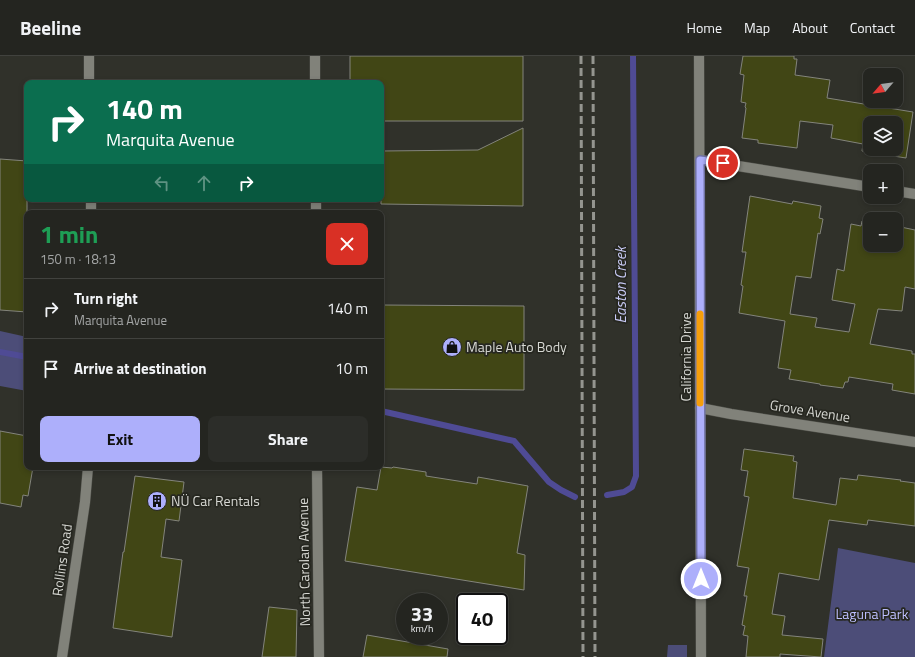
<!DOCTYPE html>
<html lang="en">
<head>
<meta charset="utf-8">
<style>
  body { margin:0; font-family:"Titillium Web",sans-serif; background:#2c2d29; color:#f1f3f6; height:100vh; display:flex; flex-direction:column; font-size:15px; white-space:nowrap }
  * { box-sizing:border-box; margin:0 }
  p { font-size:13px; color:#a3a5a5 }
  .icon { flex:none; width:22px; height:22px; fill:none; stroke:currentColor; stroke-width:2; stroke-linecap:round; stroke-linejoin:round }
  .map { position:relative; flex:1; overflow:hidden }
  .side { position:absolute; left:24px; top:154px; width:360px; height:260px; display:flex; flex-direction:column; background:#242520; border-radius:8px; box-shadow:0 2px 6px #0003,0 0 0 1px #41423e }
  .side>* { flex:none }
  .guide { position:absolute; left:24px; top:24px; width:360px; height:122px; border-radius:8px; box-shadow:0 2px 6px #0003,0 0 0 1px #41423e; background:#0b6e4f; color:#fff; overflow:hidden }
  .needle { width:26px; rotate:242deg }
  .buttons { position:absolute; left:863px; top:12px; display:grid; gap:8px }
  .buttons a { display:grid; place-items:center; width:40px; height:40px; border-radius:8px; background:#242520; box-shadow:0 2px 6px #0003,0 0 0 1px #41423e; font-size:20px }
  .speed { position:absolute; left:396px; top:537px; display:flex; gap:8px; font-size:20px; font-weight:700; text-align:center }
  .speed>* { display:grid; place-content:center; width:52px; height:52px; border-radius:50%; background:#242520; box-shadow:0 2px 6px #0003,0 0 0 1px #41423e; line-height:1 }
  .speed small { font-size:10px; font-weight:400 }
  .speed .limit { border:2px solid #111; border-radius:6px; background:#fff; color:#111 }
  .pin { position:absolute; display:grid; place-items:center; width:34px; height:34px; color:#fff; margin:-17px; border:2px solid #fff; border-radius:50%; box-shadow:0 1px 4px #0007 }
  .me { position:absolute; width:44px; margin:-22px; rotate:0deg; stroke-linejoin:round; filter:drop-shadow(0 0 3px #0008) }
  .turn { display:flex; align-items:center; gap:14px; height:84px; padding:0 16px; font-size:18px }
  .turn .icon { width:52px; height:52px; stroke-width:2.5 }
  .turn b { display:block; font-size:28px; line-height:34px }
  .lanes { display:flex; align-items:center; height:38px; padding:0 16px; background:#0003; justify-content:center; gap:20px; direction:ltr }
  .lanes .off { opacity:.35 }
  .round { display:grid; place-items:center; flex:none; width:42px; height:42px; border-radius:8px; background:#2c2d29 }
  .headline { display:flex; align-items:center; justify-content:space-between; height:68px; padding:0 16px }
  h1 { font-size:24px; font-weight:700; line-height:30px; color:#1e9e55 }
  .cta { display:flex; gap:8px; margin-top:auto; padding:8px 16px }
  .cta a { flex:1; height:46px; border-radius:8px; background:#adaffb; color:#111; font-size:16px; font-weight:700; line-height:46px; text-align:center }
  .cta a+a { background:#2c2d29; color:#f1f3f6 }
  ul { padding:0; list-style:none }
  li { display:flex; align-items:center; gap:12px; height:60px; padding:0 16px; border-top:1px solid #41423e }
  li div { flex:1 }
  li b { display:block; font-size:15px }
  li em { font-style:normal }
  header { display:flex; align-items:center; gap:24px; box-sizing:border-box; height:56px; padding:0 20px; background:#242520; border-bottom:1px solid #41423e }
  header strong { font-size:19px }
  nav { display:flex; gap:22px; margin-inline-start:auto; font-size:14px }
  .map>svg:first-child { display:block }
  .green { fill:#4c4d78 }
  .lines { fill:none; stroke-linecap:round; stroke-linejoin:round }
  .stream { stroke:#4f4b95; stroke-width:6 }
  .building { fill:#414615; stroke:#83847c; fill-rule:evenodd }
  .minor-casing { stroke:#4d4e48; stroke-width:11 }
  .tertiary-casing { stroke:#4d4e48; stroke-width:11 }
  .secondary-casing { stroke:#4d4e48; stroke-width:11 }
  .minor { stroke:#81827a; stroke-width:10 }
  .tertiary { stroke:#81827a; stroke-width:10 }
  .secondary { stroke:#81827a; stroke-width:10 }
  .rail { stroke:#94958f; stroke-width:3; stroke-dasharray:8 4; stroke-linecap:butt }
  .route-casing { stroke:#7072a3; stroke-width:10 }
  .route { stroke:#adaffb; stroke-width:7 }
  .slow { stroke:#f59e0b; stroke-width:7 }
  .labels { text-anchor:middle; stroke-width:3.5; stroke-linejoin:round; paint-order:stroke }
  .poi-label { font-size:14px; fill:#d7d8d3; stroke:#262720; text-anchor:start }
  .street-label { font-size:14px; fill:#d7d8d3; stroke:#262720 }
  .park-label { font-size:14px; fill:#bdbffe; stroke:#262720 }
  .water-label { font-size:15px; font-style:italic; fill:#c8caf5; stroke:#262720 }
</style>
</head>
<body>
<header>
<strong>Beeline</strong>
<nav><a>Home</a><a>Map</a><a>About</a><a>Contact</a></nav>
</header>
<div class="map">
<svg width="915" height="601" viewBox="0 0 915 601">
  <rect width="100%" height="100%" fill="#30312a"/>
  <path class="green" d="M 0,275 L 27,281 L 27,335 L 0,330 Z
    M 838,492 L 915,507 L 915,601 L 824,601 Z
    M 668,589 L 687,589 L 687,601 L 667,601 Z"/>
  <g class="lines">
    <path class="stream" d="M 0,296 L 27,301
      M 381,355 L 514,385 L 549,426 L 561,434 L 575,441
      M 607,439 L 624,436 L 632,431 L 636,420 L 633,0"/>
  </g>
  <path class="building" d="M 350,0 L 523,0 L 523,65 L 381,65 L 381,27 L 350,27 Z
    M 743,0 L 794,0 L 794,3 L 797,3 L 795,19 L 830,24 L 827,42 L 913,56 L 906,102 L 862,95 L 863,88 L 831,82 L 833,69 L 800,65 L 797,92 L 758,87 L 758,84 L 742,82 L 746,52 L 745,51 L 746,47 L 741,46 L 744,19 L 740,18 ZM 870,67 L 896,67 L 896,93 L 870,93 Z
    M 523,72 L 523,150 L 381,148 L 381,95 L 478,94 Z
    M 0,103 L 27,105 L 27,256 L 0,254 Z
    M 750,140 L 792,148 L 793,145 L 821,150 L 819,162 L 823,163 L 820,178 L 818,177 L 811,222 L 796,220 L 790,258 L 817,262 L 815,271 L 849,276 L 855,248 L 832,244 L 837,213 L 844,215 L 851,168 L 861,170 L 862,165 L 870,166 L 870,189 L 896,189 L 896,170 L 915,174 L 915,233 L 905,231 L 902,255 L 878,253 L 870,288 L 912,295 L 912,298 L 915,298 L 915,338 L 892,334 L 893,328 L 849,321 L 848,326 L 845,326 L 843,332 L 820,329 L 820,328 L 789,323 L 791,314 L 778,312 L 785,265 L 739,257 L 743,230 L 741,229 L 746,196 L 742,196 Z
    M 381,249 L 524,250 L 524,334 L 381,333 Z
    M 0,375 L 27,380 L 27,411 L 33,411 L 28,440 L 23,439 L 21,451 L 0,447 Z
    M 744,393 L 794,400 L 793,405 L 797,406 L 793,442 L 836,449 L 840,422 L 857,424 L 858,419 L 901,424 L 900,425 L 915,427 L 915,470 L 868,464 L 867,469 L 829,464 L 819,524 L 779,517 L 772,558 L 785,560 L 782,579 L 823,583 L 821,601 L 780,598 L 780,601 L 746,601 L 748,580 L 743,579 L 745,570 L 742,569 L 747,540 L 744,540 L 749,512 L 737,510 L 749,441 L 744,440 L 748,415 L 741,414 Z
    M 381,411 L 392,412 L 393,411 L 426,416 L 426,420 L 477,428 L 478,421 L 528,430 L 517,497 L 525,499 L 524,534 L 345,505 L 357,431 L 377,434 Z
    M 135,420 L 184,426 L 179,465 L 166,463 L 161,501 L 182,504 L 172,581 L 113,572 L 123,496 L 124,496 Z
    M 269,551 L 297,554 L 296,601 L 262,601 Z
    M 367,579 L 448,593 L 447,601 L 363,601 Z"/>
  <g class="lines">
    <defs>
      <path id="minor" d="M 315,27 L 315,0
        M 700,104 L 870,131
        M 896,135 L 915,138
        M 316,143 L 316,157
        M 700,352 L 731,358 L 915,386
        M 317,411 L 319,601"/>
      <path id="tertiary" d="M 699,0 L 701,601"/>
      <path id="secondary" d="M 89,0 L 89,27
        M 91,143 L 91,157
        M 62,601 L 85,446 L 88,411"/>
    </defs>
    <use href="#minor" class="minor-casing"/>
    <use href="#tertiary" class="tertiary-casing"/>
    <use href="#secondary" class="secondary-casing"/>
    <use href="#minor" class="minor"/>
    <use href="#tertiary" class="tertiary"/>
    <use href="#secondary" class="secondary"/>
    <path class="rail" d="M 581,0 L 583,601
      M 593,0 L 595,601"/>
  </g>
  <g class="lines">
    <defs>
      <path id="route" d="M 701,523 L 700,104 L 723,107"/>
    </defs>
    <use href="#route" class="route-casing"/>
    <use href="#route" class="route"/>
    <path class="slow" d="M 700,258 L 700,347"/>
  </g>
  <defs>
    <symbol id="shop-disc" viewBox="-11 -11 22 22"><circle r="9.5" fill="#adaffb" stroke="#262720"/><path d="M-5-2.5h2.3a2.7 3.5 0 0 1 5.4 0H5L5.5 6h-11ZM-1.5-2.5h3a1.5 2.3 0 0 0-3 0Z" fill="#111"/></symbol>
    <symbol id="building-disc" viewBox="-11 -11 22 22"><circle r="9.5" fill="#adaffb" stroke="#262720"/><path d="M-4-6H4V6H1V3H-1V6H-4ZM-2.5-4.3h1.7v1.8h-1.7ZM.8-4.3h1.7v1.8H.8ZM-2.5-1h1.7V.8h-1.7ZM.8-1h1.7V.8H.8Z" fill="#111"/></symbol>
  </defs>
  <g fill-rule="evenodd">
    <use href="#shop-disc" x="441" y="280" width="22" height="22"/>
    <use href="#building-disc" x="146" y="434" width="22" height="22"/>
  </g>
  <g class="labels">
    <g class="poi-label">
      <text x="466" y="296">Maple Auto Body</text>
      <text x="171" y="450">NÜ Car Rentals</text>
    </g>
    <g class="street-label">
      <text transform="translate(686 301) rotate(-90)" y="5">California Drive</text>
      <text transform="translate(810 355) rotate(9)" y="5">Grove Avenue</text>
      <text transform="translate(62 504) rotate(-82)" y="5">Rollins Road</text>
      <text transform="translate(304 506) rotate(-91)" y="5">North Carolan Avenue</text>
    </g>
    <g class="park-label">
      <text x="872" y="563">Laguna Park</text>
    </g>
    <g class="water-label">
      <text transform="translate(621 229) rotate(-90)" y="5">Easton Creek</text>
    </g>
  </g>
</svg>
<div class="buttons">
<a><svg class="needle" viewBox="-14 -14 28 28"><path d="M0-13l5 13h-10z" fill="#e53935"/><path d="M0 13l5-13h-10z" fill="#a3a5a5"/></svg></a>
<a><svg class="icon" aria-label="layers" viewBox="0 0 24 24"><path d="M12 4l9 5-9 5-9-5zM3 14l9 5 9-5"/></svg></a>
<a>+</a>
<a>−</a>
</div>
<div class="speed"><div>33<small>km/h</small></div><div class="limit">40</div></div>
<div class="pin" style="left:723px;top:107px;background:#d93025"><svg class="icon" aria-label="arrive" viewBox="0 0 24 24"><path d="M6 21V4h12l-3 4 3 4H6"/></svg></div>
<svg class="me" style="left:701px;top:523px" viewBox="-20 -20 40 40"><circle r="17" fill="#adaffb" stroke="#fff" stroke-width="3"/><path d="M0-11L8 9 0 5-8 9z" fill="#fff"/></svg>
<div class="guide">
<div class="turn"><svg class="icon" aria-label="right" viewBox="0 0 24 24"><path d="M7 20v-9h11M14 6l5 5-5 5"/></svg><div><b>140 m</b>Marquita Avenue</div></div>
<div class="lanes"><svg class="icon off" aria-label="left" viewBox="0 0 24 24"><path d="M17 20v-9H6M10 6l-5 5 5 5"/></svg><svg class="icon off" aria-label="ahead" viewBox="0 0 24 24"><path d="M12 20V5M6 11l6-6 6 6"/></svg><svg class="icon" aria-label="right" viewBox="0 0 24 24"><path d="M7 20v-9h11M14 6l5 5-5 5"/></svg></div>
</div>
<section class="side">
<div class="headline"><div><h1>1 min</h1><p>150 m · 18:13</p></div><a class="round" style="background:#d93025;color:#fff"><svg class="icon" aria-label="close" viewBox="0 0 24 24"><path d="M6 6l12 12M18 6L6 18"/></svg></a></div>
<ul>
<li><svg class="icon" aria-label="right" viewBox="0 0 24 24"><path d="M7 20v-9h11M14 6l5 5-5 5"/></svg><div><b>Turn right</b><p>Marquita Avenue</p></div><em>140 m</em></li>
<li><svg class="icon" aria-label="arrive" viewBox="0 0 24 24"><path d="M6 21V4h12l-3 4 3 4H6"/></svg><div><b>Arrive at destination</b></div><em>10 m</em></li>
</ul>
<div class="cta"><a>Exit</a><a>Share</a></div>
</section>
</div>
</body>
</html>
